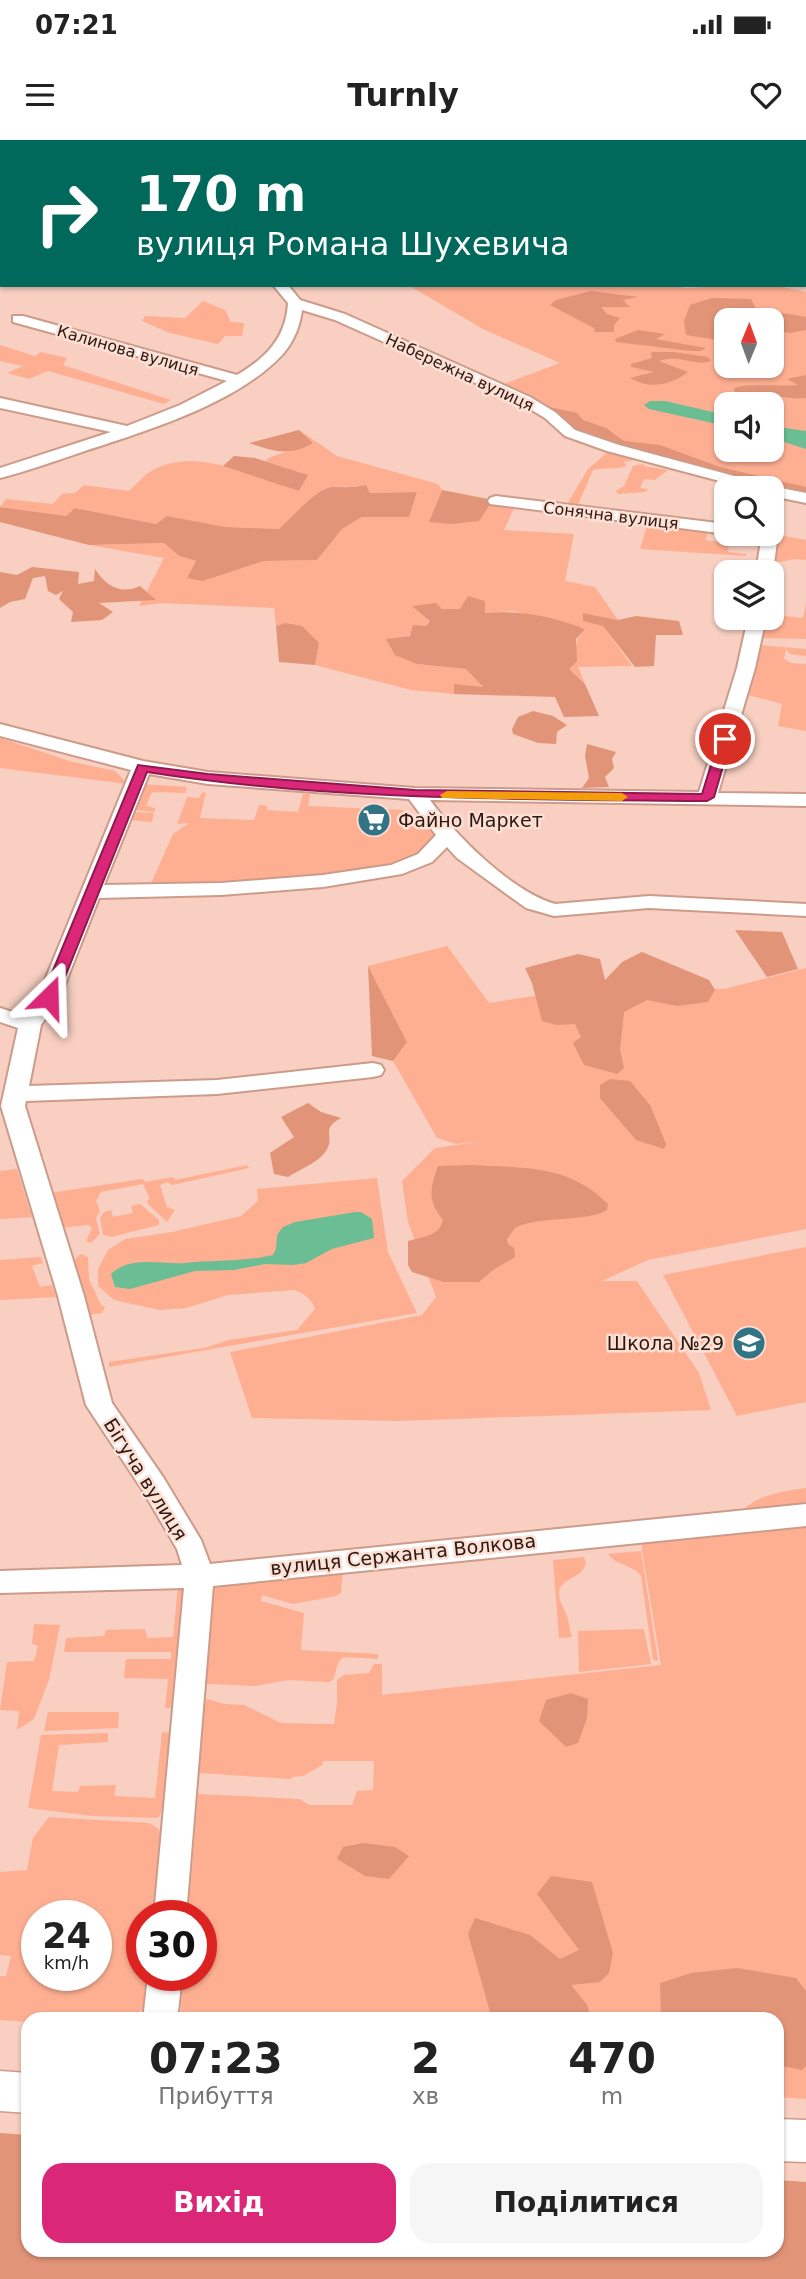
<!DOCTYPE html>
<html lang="uk">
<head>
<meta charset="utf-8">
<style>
  body { margin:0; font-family:"DejaVu Sans",sans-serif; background:#f6f6f6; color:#222; height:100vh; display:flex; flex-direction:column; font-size:26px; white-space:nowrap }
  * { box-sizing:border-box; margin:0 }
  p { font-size:23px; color:#767676 }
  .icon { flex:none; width:38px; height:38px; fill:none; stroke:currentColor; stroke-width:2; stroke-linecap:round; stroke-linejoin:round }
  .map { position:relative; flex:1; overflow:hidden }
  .sheet { position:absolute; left:21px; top:1872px; width:763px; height:245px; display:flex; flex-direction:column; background:#fff; border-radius:21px; box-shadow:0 2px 5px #0004 }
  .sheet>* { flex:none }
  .banner { position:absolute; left:0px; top:0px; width:807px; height:147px; box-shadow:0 2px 5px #0004; background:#00695c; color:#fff; overflow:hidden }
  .needle { width:46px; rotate:1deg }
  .buttons { position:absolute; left:714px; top:168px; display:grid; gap:14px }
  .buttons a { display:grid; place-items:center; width:70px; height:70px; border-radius:14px; background:#fff; box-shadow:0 2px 5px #0004; font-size:35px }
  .speed { position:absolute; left:21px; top:1760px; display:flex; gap:14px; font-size:35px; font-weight:700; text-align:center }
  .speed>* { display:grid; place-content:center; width:91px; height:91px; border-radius:50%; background:#fff; box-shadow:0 2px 5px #0004; line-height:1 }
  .speed small { font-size:18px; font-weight:400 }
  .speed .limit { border:10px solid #d22; background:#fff; color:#111 }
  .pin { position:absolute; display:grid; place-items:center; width:60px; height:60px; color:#fff; margin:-30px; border:4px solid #fff; border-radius:50%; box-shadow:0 2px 7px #0007 }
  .me { position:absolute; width:77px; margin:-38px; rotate:22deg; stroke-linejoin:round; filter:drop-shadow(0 0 5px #0008) }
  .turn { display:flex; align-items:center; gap:24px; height:147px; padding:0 21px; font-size:32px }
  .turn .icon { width:91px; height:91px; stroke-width:2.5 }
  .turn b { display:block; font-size:49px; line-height:60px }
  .eta { display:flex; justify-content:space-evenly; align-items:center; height:119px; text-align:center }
  .eta b { font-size:42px; font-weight:700; line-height:49px }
  .action { display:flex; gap:14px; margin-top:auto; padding:14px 21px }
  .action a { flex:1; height:80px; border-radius:21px; background:#db2777; color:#fff; font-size:28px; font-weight:700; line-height:80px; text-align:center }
  .action a+a { background:#f6f6f6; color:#222 }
  .status { display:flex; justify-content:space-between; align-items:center; height:49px; padding:0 35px; background:#fff; direction:ltr }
  .status svg { height:19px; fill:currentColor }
  header { display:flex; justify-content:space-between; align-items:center; height:91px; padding:0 21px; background:#fff; font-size:32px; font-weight:700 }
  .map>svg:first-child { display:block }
  .green { fill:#feaf92; fill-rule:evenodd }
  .forest { fill:#e29478 }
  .water { fill:#6bbe93 }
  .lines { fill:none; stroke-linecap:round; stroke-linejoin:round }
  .minor-casing { stroke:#cc9b8a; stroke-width:4 }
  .major-casing { stroke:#cc9b8a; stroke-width:3 }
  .minor { fill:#fff; fill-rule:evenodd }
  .major { fill:#fff; fill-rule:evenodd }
  .route { fill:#db2777; stroke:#8e194d; stroke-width:2 }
  .slow { fill:#f59e0b }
  .labels { text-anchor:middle; stroke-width:5; stroke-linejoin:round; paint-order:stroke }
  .far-street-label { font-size:16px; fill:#2a1812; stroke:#fedfd4 }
  .poi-label { font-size:19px; fill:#2a1812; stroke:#fedfd4; text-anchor:start }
  .street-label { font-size:19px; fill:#2a1812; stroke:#fedfd4 }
</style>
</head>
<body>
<div class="status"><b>07:21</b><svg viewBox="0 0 49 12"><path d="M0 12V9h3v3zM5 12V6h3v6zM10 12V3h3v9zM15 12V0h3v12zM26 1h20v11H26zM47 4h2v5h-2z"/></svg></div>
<header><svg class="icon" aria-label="menu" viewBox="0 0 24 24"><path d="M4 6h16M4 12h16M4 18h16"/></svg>Turnly<svg class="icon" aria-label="heart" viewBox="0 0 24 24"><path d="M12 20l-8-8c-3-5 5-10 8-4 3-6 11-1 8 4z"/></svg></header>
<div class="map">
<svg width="806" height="2139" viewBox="0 0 806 2139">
  <rect width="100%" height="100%" fill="#f8cfc1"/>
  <path class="green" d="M 408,145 L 671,145 C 687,150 698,148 714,145 C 741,140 780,145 806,152 L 806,356 L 647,316 L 501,245 L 560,223 L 483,189 ZM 726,180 L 772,180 L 772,226 L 726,226 ZM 726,264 L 772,264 L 772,310 L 726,310 Z
    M 203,161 L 225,170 L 231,182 L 244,183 L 242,196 L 225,196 L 218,204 L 170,193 L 142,181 L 145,176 L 185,178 Z
    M 0,205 L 35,216 L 41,212 L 67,218 L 63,225 L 171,260 L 164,264 L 48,231 L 29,239 L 7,233 L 23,226 L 0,221 Z
    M 299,290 L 337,316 L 438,344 L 442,350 L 429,382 L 490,363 L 515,366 L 504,390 L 574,394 L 565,441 L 595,447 L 618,480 L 583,473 L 603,486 L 632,526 L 578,527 L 585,544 L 569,529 C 576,513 574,502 584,488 L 512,471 L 485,473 L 413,466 L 430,480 C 420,496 403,497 387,499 L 417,524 L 466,529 L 484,548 L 454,545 L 454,554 L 411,550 L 315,525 L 319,503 L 285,483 L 276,486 L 274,468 L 162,463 L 139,466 L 164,418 L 89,405 L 164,403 L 179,416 L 196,421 L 203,441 L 264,421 L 317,420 L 342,389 L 362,377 L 409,377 L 417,352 L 370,353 L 366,345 C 353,348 344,346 332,347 C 317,348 291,378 279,389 L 222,387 L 167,376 L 156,384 L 76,368 L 66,376 L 0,367 L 6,359 L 53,364 L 62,354 L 75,353 L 84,345 L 129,351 C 137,344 145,334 153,330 C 197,306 256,337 299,351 L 307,335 L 265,321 C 280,310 297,313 313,303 Z
    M 610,310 L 640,319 L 624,322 L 627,326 C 614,330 604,327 593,330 L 577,367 L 566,366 L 588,329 Z
    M 644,324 L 644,326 L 668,330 L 655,340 L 644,339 L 640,348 L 648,349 L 645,352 L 618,354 L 616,351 L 624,346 L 633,326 Z
    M 648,382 L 726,394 L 751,394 L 749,401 L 708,394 L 705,400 L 729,403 L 728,412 L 746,414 L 746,416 L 640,409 Z
    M 779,395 L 806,400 L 806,420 L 794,419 L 776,423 Z
    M 806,463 L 806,499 L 762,498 L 762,484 L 782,486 L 784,476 L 803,478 Z
    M 760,505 L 806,509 L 806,516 L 790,514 L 786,509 L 784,519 L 791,523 L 806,524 L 806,591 L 778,586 L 782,564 L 745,554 Z
    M 0,598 L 73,622 L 115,631 L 128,644 L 0,628 Z
    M 142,644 L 187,647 L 185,653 L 152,652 L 146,666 L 155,668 L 155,672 L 136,670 L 135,672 L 154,673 L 152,682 L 128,680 Z
    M 206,652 L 200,678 L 254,680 L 259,665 L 267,666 L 267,670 L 298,672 L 303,654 L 310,654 L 308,666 L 403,670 L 425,680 L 439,697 L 428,711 L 393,729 L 243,744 L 150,746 L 173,694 L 189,683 L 177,684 L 187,657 L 199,658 L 202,653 Z
    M 447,806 L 489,863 L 613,844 L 724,849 L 806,828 L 806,1089 L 648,1120 L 602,1141 L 637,1141 L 699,1233 L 711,1270 L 399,1281 L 252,1278 L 230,1212 L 422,1175 L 436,1157 L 408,1082 L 402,1041 L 435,1008 L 484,1001 L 456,1004 L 437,998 L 393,921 L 407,902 L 368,826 Z
    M 247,1025 L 249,1028 L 172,1045 L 167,1042 L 160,1045 L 167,1067 L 175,1070 L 167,1082 L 148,1064 L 147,1060 L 150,1059 L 143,1044 L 101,1052 L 96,1061 L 100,1071 L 96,1078 L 100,1094 L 91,1103 L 86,1101 L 92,1088 L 88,1085 L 61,1088 L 50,1053 L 142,1039 L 146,1042 L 173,1037 L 175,1040 Z
    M 17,1029 L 32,1077 L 0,1079 L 0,1031 Z
    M 377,1038 L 388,1112 L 417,1173 L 109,1227 L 109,1222 L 204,1208 L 229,1200 L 297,1190 L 315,1169 C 312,1159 304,1153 294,1150 L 228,1155 L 186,1168 L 160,1170 L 114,1160 L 98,1146 L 98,1129 L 108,1110 L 125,1099 L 172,1092 L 241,1076 L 258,1061 L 257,1049 Z
    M 140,1064 L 159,1080 L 159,1085 L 111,1097 L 103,1095 L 100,1078 L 104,1072 L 111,1070 L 113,1077 L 133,1073 L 131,1066 Z
    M 806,1107 L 806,1262 L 737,1276 L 663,1135 Z
    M 81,1114 L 88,1117 L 89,1139 L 101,1165 L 105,1167 L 102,1173 L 90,1175 L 74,1120 Z
    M 41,1117 L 43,1123 L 32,1126 L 40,1147 L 52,1145 L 56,1157 L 0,1160 L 0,1120 Z
    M 806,1348 L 806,1368 L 739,1374 C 755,1355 783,1351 806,1348 Z
    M 806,1379 L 806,1959 L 777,1957 L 777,1880 L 180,1880 L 183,1836 L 201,1836 L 201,1776 L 188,1776 L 198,1654 L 299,1659 L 310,1665 L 352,1665 L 357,1651 L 373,1650 L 374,1621 L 323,1621 L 322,1625 L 303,1636 L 292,1637 L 291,1639 L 199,1633 L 203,1563 L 207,1559 L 225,1564 L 244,1565 L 281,1583 L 334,1584 L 337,1563 L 337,1540 L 344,1535 L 369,1533 L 374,1524 L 382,1524 L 382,1555 L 661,1525 L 642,1410 L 643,1396 Z
    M 641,1411 L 658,1521 L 653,1520 L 641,1436 C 633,1424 616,1426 608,1414 Z
    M 584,1417 L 586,1423 C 582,1435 576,1435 567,1441 C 551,1451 563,1464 567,1476 C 569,1483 570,1490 572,1497 L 559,1498 L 553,1420 Z
    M 343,1429 L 341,1453 L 336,1456 L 293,1464 L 262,1455 L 261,1461 L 304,1473 L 301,1510 L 378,1514 L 378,1519 L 343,1517 L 338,1523 L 334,1538 L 330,1542 L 288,1540 L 256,1546 L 206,1544 L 210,1447 L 214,1441 Z
    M 178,1446 L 186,1448 L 174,1567 L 165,1568 L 168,1539 L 124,1538 L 126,1519 L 171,1519 L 171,1512 L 64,1512 L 66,1498 L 104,1496 L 106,1490 L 145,1489 L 147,1498 L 173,1497 Z
    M 34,1484 L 60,1485 L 49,1540 L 34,1579 L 17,1590 L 19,1571 L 0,1570 L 7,1522 L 34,1521 L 38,1506 L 32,1504 Z
    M 644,1489 L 651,1524 L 579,1532 L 578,1491 Z
    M 48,1572 L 119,1572 L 118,1588 L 44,1591 Z
    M 162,1592 L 170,1593 C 170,1619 173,1656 158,1678 L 93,1676 L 28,1668 L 41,1595 L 108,1593 L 108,1602 L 59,1605 L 52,1651 L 78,1652 L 80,1646 L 116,1645 L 114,1656 L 155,1658 Z
    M 49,1677 L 149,1683 L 159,1689 L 164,1717 L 157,1776 L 142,1776 L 142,1836 L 150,1836 L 144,1868 L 131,1879 L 28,1880 L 28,1882 L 0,1880 L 0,1836 L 6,1836 L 11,1816 L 0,1815 L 0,1732 L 27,1730 L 33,1698 ZM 37,1776 L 96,1776 L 96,1836 L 37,1836 Z"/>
  <path class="forest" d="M 591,151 L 638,157 L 623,160 L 630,167 L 601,167 L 607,174 L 620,178 L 614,185 L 614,192 L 595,192 L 594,188 L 550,165 L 556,160 Z
    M 712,158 L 751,159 L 757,171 L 756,180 L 726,180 L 726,196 L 717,200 L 686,195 L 684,181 L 690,165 Z
    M 783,173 L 806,177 L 806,190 L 790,193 L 772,190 L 772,180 L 767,180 Z
    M 638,190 L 665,194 L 656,199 L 706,208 L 701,211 L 691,211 L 616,202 L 615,199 Z
    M 651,212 L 674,212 L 708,217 L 711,221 C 695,227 681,214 659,221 L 688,232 C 671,245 650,250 630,238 L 654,232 L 631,227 L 631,224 L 652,218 Z
    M 806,235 L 806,258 C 791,260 779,255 764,255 C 753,255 746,257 735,253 L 734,248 C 751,242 778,247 798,245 L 787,239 Z
    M 549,267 L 577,273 L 583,280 L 606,288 L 624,301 L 660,305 L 720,327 L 806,347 L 806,353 L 789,351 L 580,295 L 548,270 Z
    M 299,290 L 313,303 C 291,317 272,311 249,303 Z
    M 234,316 L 255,318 L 308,335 L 299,351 L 223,326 Z
    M 366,345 L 370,353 L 417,352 L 409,377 L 362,377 L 342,389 L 317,420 L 264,421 L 203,441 L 187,438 L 196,421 L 179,416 L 164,403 L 89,405 L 0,382 L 0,367 L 66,376 L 75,368 L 156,384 L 167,376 L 225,387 L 279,389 C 291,378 317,348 332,347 C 344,347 354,348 366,345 Z
    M 442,350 L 493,360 L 479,381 L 451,384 L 429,382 Z
    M 32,427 L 79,432 L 78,444 L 94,441 L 95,429 C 106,446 121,455 140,446 L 156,460 L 99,463 L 113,472 L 102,480 L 71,482 L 73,472 L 59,459 L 63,451 L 56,455 L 48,451 L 45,436 L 33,438 L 25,459 L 10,462 L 0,468 L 0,432 L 17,435 Z
    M 468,456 L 485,461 L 485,473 C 521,470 551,476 585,489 L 576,499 L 577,521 L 569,529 L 585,544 L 599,576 L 564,577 L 555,557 L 454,554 L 454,544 L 483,547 L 466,529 L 417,524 L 395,515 L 386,499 L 410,496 L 413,485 L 426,486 L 430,481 L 412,466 L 436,463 L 442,469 L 460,469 Z
    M 583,473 L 618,480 L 636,476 L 679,481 L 683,495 L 656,495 L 654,526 L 635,527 L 603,486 L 583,481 Z
    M 285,483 L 302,486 L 319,503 L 315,525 L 279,522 L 276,486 Z
    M 533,571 L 553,576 L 567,585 L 557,592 L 556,604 L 538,603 L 513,594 L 512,589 L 518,577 Z
    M 587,604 L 616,612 L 612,619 L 614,628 L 605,637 L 609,647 L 582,648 L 589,638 L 585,616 Z
    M 735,790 L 782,792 L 798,829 L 767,837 Z
    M 642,812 L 709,840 L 715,850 L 708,862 L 678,866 L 647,860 L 624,872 L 620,910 L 624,928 L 617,934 L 584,925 L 573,903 L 581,897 L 575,884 L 556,885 L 542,881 L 532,843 L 525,828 L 578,814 L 600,819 L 605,840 L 622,822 Z
    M 368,826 L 407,902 L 393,921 L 372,916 Z
    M 610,939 L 630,941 L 650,965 L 666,1004 L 664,1009 L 636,1000 L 600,958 L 600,945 Z
    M 308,963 L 321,972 L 341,978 C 319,990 336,996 326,1011 C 319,1022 299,1030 288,1037 L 274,1034 L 270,1013 L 294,997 L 281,977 Z
    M 471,1025 C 523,1028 569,1024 608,1064 L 607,1070 C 586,1083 538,1075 515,1088 L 507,1099 L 508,1104 L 514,1108 L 515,1117 L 493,1130 L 479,1142 L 444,1142 L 412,1132 L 408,1125 L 408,1101 C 422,1097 440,1096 443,1080 C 427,1060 430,1049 438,1026 Z
    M 571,1553 L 588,1559 L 587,1578 L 578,1603 L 566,1607 L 539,1581 L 546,1560 Z
    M 363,1703 L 395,1707 L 409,1716 L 389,1739 L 365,1736 L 337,1719 L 343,1707 Z
    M 551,1736 L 592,1742 L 613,1813 L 609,1833 L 600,1842 L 571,1845 L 588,1866 L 590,1879 L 492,1879 L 468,1794 L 475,1778 L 530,1795 L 560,1819 L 579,1810 L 537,1754 Z
    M 737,1828 L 796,1838 L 806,1851 L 806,1926 L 802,1930 L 777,1925 L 777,1880 L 661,1879 L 660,1843 L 691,1833 Z
    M 0,1993 L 28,1995 L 28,2110 L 777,2110 L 777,2040 L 806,2042 L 806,2139 L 0,2139 Z"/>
  <path class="water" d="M 650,261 L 665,261 L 726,275 L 726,286 L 649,269 L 644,265 Z
    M 772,286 L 806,291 L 806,309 L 772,298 Z
    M 355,1072 L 361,1072 L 372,1079 L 374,1098 L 332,1109 L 306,1123 L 293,1125 L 265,1124 L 234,1130 L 195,1131 L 130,1149 L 115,1147 L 111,1134 C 131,1115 160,1125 185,1123 C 215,1120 243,1122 273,1115 L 276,1109 L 277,1095 L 283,1087 L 295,1082 Z"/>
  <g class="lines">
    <defs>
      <path id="minor" d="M 42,0 L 59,0 L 60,2 L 43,2 Z
        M 420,0 L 438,0 L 439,2 L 421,2 Z
        M 805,88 L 806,88 L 806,96 L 805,96 Z
        M 2,89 L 2,98 L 0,98 L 0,90 Z
        M 273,145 L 288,145 L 300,160 L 345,174 L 530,257 L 555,272 L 575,290 L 619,305 L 771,346 L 806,353 L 806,363 L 772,356 L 772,348 L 746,348 L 607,311 L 565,296 L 545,278 L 520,263 L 335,180 L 302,170 C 300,186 294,201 283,214 C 237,264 146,291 82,312 C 55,321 28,331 0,338 L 0,328 L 111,292 L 0,268 L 0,258 L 127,286 L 180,265 L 227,241 L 13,182 L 13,176 L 23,176 L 237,235 C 266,218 286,198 288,163 Z
        M 496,356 L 726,384 L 727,394 L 490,364 L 488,361 L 490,358 Z
        M 772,389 L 778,394 L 773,432 L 756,432 L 762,394 L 772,394 Z
        M 748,478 L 766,478 L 755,528 L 718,653 L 806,654 L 806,666 L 430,660 C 456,696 511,751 555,764 L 649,756 L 806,764 L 806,776 L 649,768 L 554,776 L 526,768 L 457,718 L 447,707 L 432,722 L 402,734 L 323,747 L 221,755 L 99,758 L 60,857 L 41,885 L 29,946 L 217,940 L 373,923 L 381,925 L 384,930 L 381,935 L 373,937 L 217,954 L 26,961 L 25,966 L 84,1156 L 112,1263 L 163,1337 L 201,1400 L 210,1424 L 806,1364 L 806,1386 L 213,1446 L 186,1776 L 154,1776 L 184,1448 L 0,1453 L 0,1431 L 182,1425 L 177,1409 L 143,1351 L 86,1265 L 58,1156 L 1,966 L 18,888 L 0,882 L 0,868 L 25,876 L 38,857 L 131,630 L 0,596 L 0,584 L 143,621 L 208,632 L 415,648 L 699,652 L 737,528 ZM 149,634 L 208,644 L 409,659 L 436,695 L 418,714 L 391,725 L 323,735 L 221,743 L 104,745 Z
        M 148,1836 L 182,1836 L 177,1880 L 143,1880 Z"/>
      <path id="major" d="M 0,1931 L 28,1933 L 28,1973 L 0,1971 Z
        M 777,1979 L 806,1980 L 806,2022 L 777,2021 Z"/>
    </defs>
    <use href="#minor" class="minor-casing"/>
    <use href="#major" class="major-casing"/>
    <use href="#minor" class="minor"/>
    <use href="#major" class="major"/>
  </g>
  <path class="route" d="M 725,596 L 731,599 L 714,657 L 707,661 C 520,659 332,661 147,632 L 57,857 L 49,861 L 42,857 L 138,625 L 208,634 L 415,650 L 702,654 L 719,599 Z"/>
  <path class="slow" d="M 447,651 L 622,653 L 628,657 L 622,661 L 442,658 L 440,655 Z"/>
  <defs>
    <symbol id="supermarket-disc" viewBox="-11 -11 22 22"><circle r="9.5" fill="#327386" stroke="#fedfd4"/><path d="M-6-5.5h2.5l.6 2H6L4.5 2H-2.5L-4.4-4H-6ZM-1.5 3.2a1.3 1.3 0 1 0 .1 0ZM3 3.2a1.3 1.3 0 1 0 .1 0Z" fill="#fff"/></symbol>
    <symbol id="school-disc" viewBox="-11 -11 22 22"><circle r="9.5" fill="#327386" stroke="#fedfd4"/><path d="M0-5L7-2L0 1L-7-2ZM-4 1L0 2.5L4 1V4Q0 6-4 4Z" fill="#fff"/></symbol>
  </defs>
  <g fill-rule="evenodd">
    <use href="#supermarket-disc" x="355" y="661" width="38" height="38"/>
    <use href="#school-disc" x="730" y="1184" width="38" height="38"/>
  </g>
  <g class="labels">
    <g class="far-street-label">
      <text transform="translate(128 210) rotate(16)" y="6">Калинова вулиця</text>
      <text transform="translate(460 232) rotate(25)" y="6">Набережна вулиця</text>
      <text transform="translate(611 375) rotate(7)" y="6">Сонячна вулиця</text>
    </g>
    <g class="poi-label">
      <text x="398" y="687">Файно Маркет</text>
      <text x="724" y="1210" text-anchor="end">Школа №29</text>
    </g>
    <g class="street-label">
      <text transform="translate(146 1339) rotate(58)" y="7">Бігуча вулиця</text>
      <text transform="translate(403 1414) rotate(-6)" y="7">вулиця Сержанта Волкова</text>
    </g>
  </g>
</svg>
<div class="buttons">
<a><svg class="needle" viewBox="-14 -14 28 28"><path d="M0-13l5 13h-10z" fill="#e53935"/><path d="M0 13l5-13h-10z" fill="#767676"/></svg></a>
<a><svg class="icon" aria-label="sound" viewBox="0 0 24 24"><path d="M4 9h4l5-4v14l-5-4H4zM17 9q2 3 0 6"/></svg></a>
<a><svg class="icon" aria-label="search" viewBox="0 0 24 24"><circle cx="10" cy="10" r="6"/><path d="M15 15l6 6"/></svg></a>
<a><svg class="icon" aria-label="layers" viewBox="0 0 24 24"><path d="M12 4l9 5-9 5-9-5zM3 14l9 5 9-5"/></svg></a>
</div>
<div class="speed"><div>24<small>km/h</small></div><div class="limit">30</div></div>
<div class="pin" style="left:725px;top:599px;background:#d93025"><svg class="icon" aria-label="arrive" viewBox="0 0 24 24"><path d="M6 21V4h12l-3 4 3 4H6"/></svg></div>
<svg class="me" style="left:49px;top:857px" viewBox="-20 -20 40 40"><path d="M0-17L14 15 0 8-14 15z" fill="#db2777" stroke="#fff" stroke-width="4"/></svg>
<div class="banner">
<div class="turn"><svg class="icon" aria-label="right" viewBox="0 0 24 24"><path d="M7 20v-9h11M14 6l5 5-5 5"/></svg><div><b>170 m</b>вулиця Романа Шухевича</div></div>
</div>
<section class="sheet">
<div class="eta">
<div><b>07:23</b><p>Прибуття</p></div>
<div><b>2</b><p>хв</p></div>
<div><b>470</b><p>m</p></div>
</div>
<div class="action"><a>Вихід</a><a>Поділитися</a></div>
</section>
</div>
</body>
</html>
